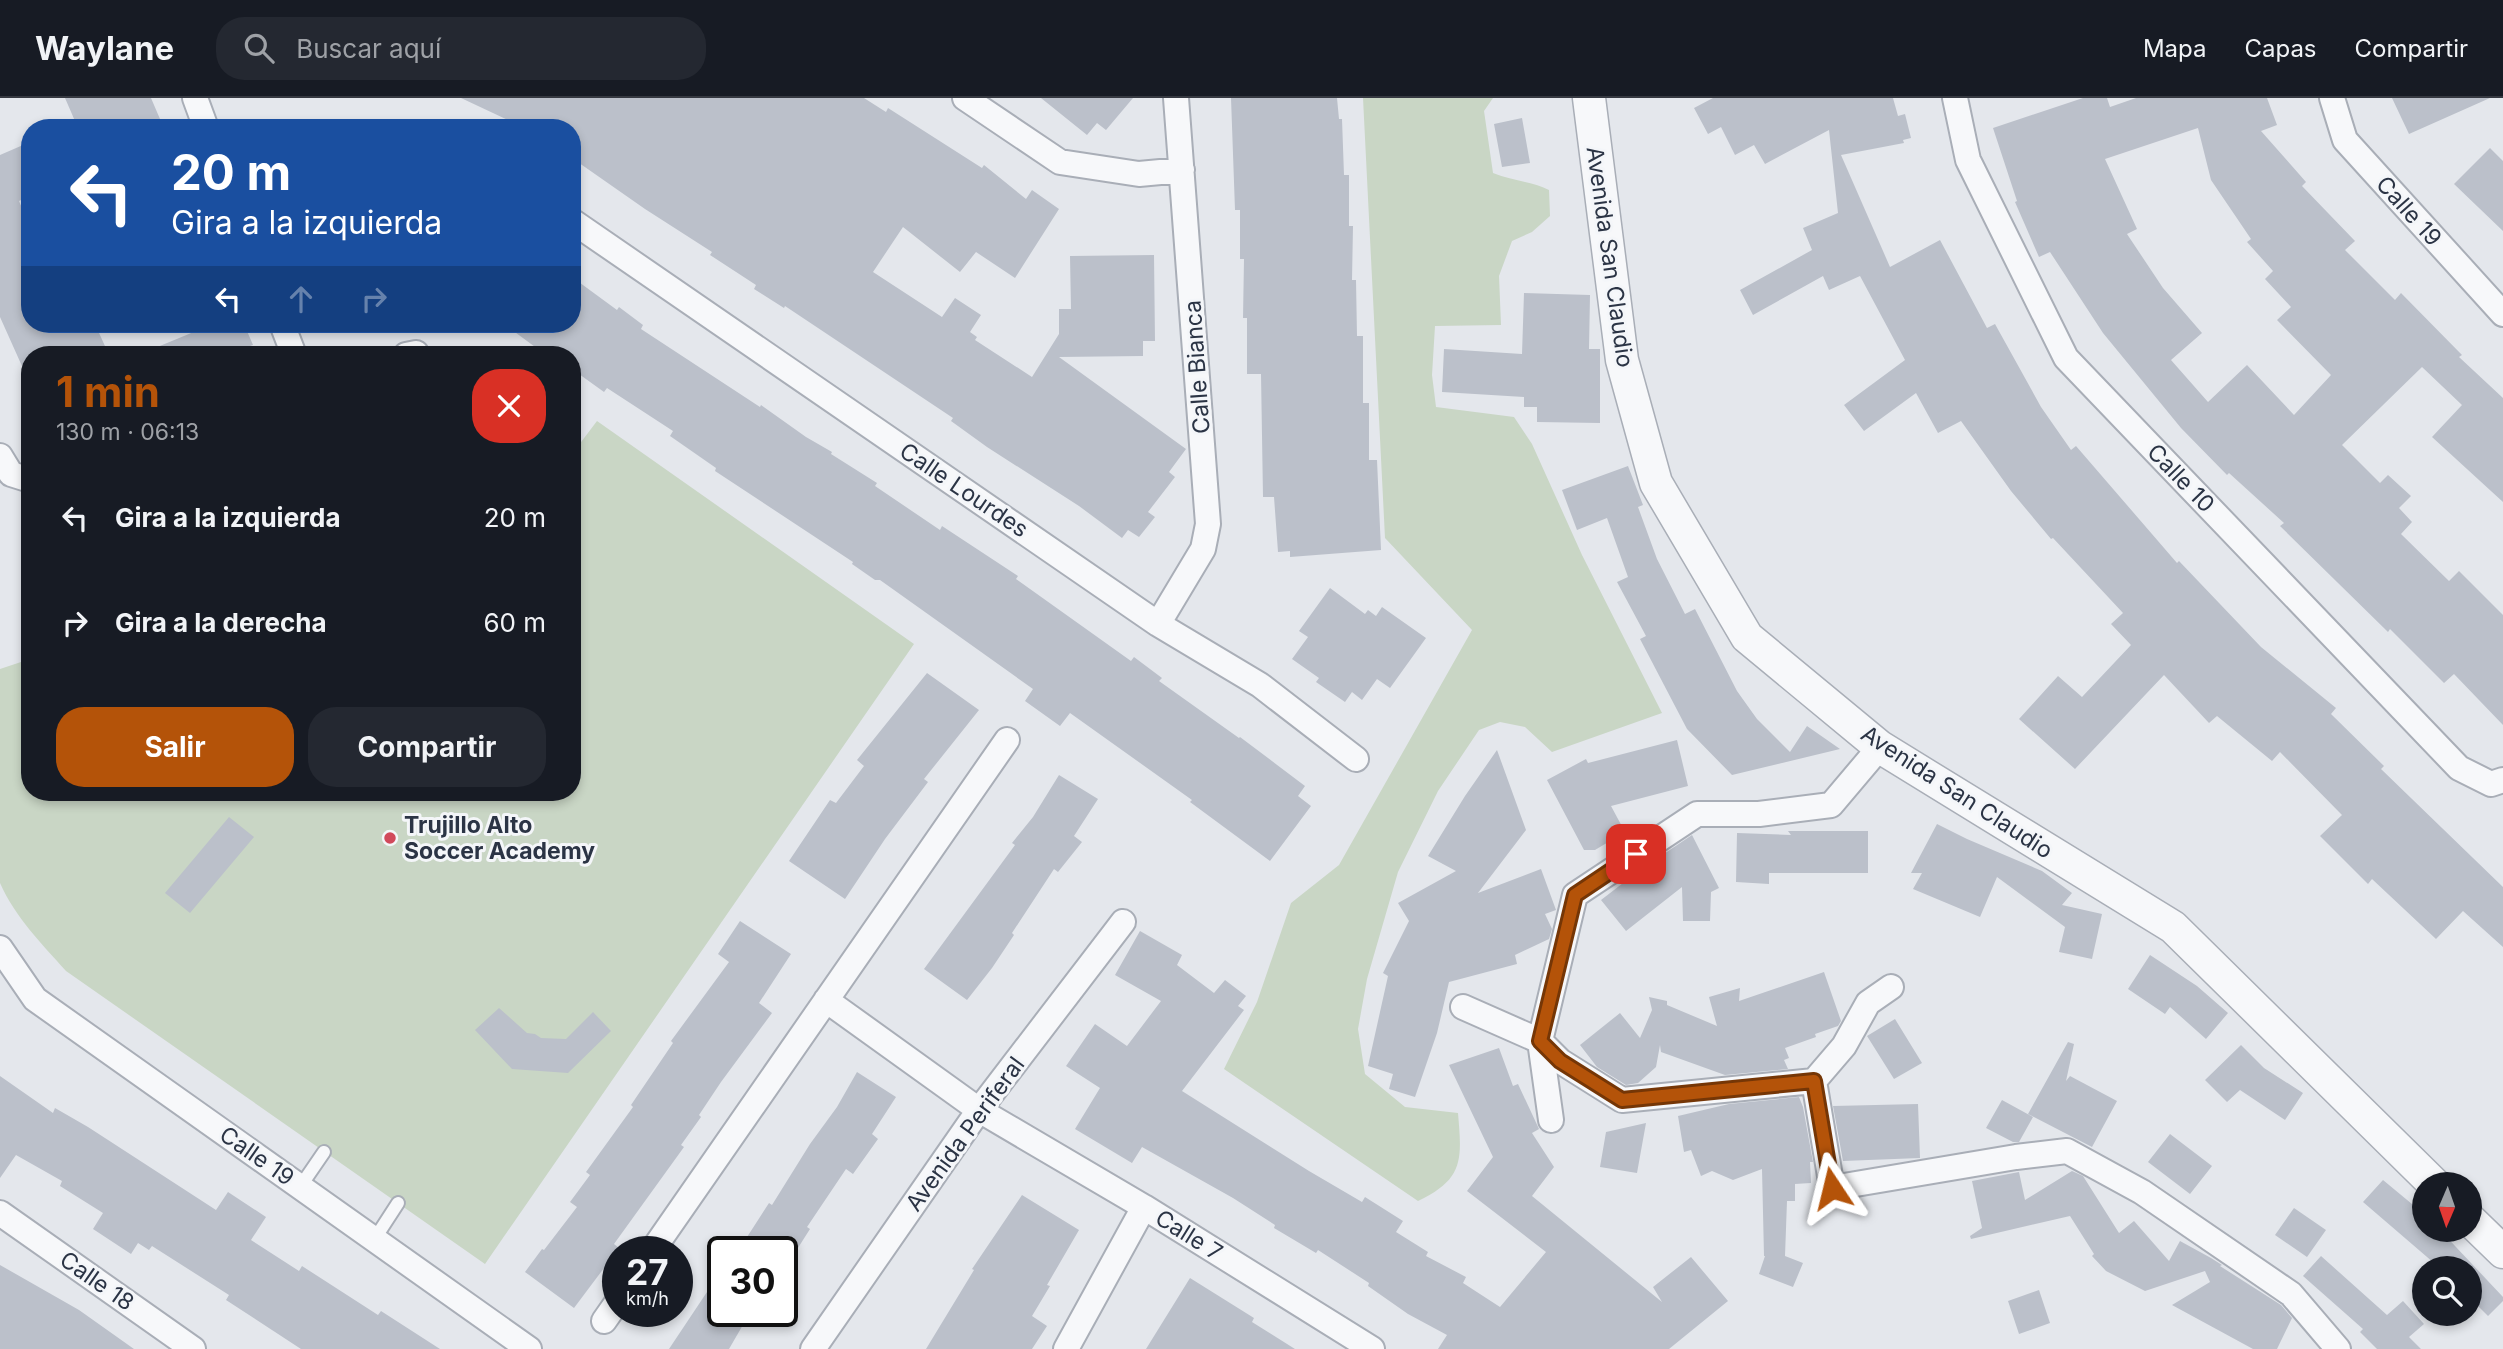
<!DOCTYPE html>
<html lang="es">
<head>
<meta charset="utf-8">
<style>
  body { margin:0; font-family:Inter,sans-serif; background:#242831; color:#f1f3f6; height:100vh; display:flex; flex-direction:column; font-size:26px; white-space:nowrap }
  * { box-sizing:border-box; margin:0 }
  p { font-size:23px; color:#9ea1a6 }
  .icon { flex:none; width:38px; height:38px; fill:none; stroke:currentColor; stroke-width:2; stroke-linecap:round; stroke-linejoin:round }
  .map { position:relative; flex:1; overflow:hidden }
  .side { position:absolute; left:21px; top:248px; width:560px; height:455px; display:flex; flex-direction:column; background:#171b24; border-radius:28px; box-shadow:0 4px 10px #0003 }
  .side>* { flex:none }
  .top-card { position:absolute; left:21px; top:21px; width:560px; height:214px; border-radius:28px; box-shadow:0 4px 10px #0003; background:#1a4fa0; color:#fff; overflow:hidden }
  .needle { width:46px; rotate:182deg }
  .controls { position:absolute; left:2412px; top:1074px; display:grid; gap:14px }
  .controls a { display:grid; place-items:center; width:70px; height:70px; border-radius:50%; background:#171b24; box-shadow:0 4px 10px #0003; font-size:35px }
  .speed { position:absolute; left:602px; top:1138px; display:flex; gap:14px; font-size:35px; font-weight:700; text-align:center }
  .speed>* { display:grid; place-content:center; width:91px; height:91px; border-radius:50%; background:#171b24; box-shadow:0 4px 10px #0003; line-height:1 }
  .speed small { font-size:18px; font-weight:400 }
  .speed .limit { border:4px solid #111; border-radius:10px; background:#fff; color:#111 }
  .pin { position:absolute; display:grid; place-items:center; width:60px; height:60px; color:#fff; margin:-30px; border-radius:14px; box-shadow:0 4px 10px #0006 }
  .me { position:absolute; width:77px; margin:-38px; rotate:350deg; stroke-linejoin:round; filter:drop-shadow(0 0 5px #0008) }
  .turn { display:flex; align-items:center; gap:24px; height:147px; padding:0 35px; font-size:32px }
  .turn .icon { width:91px; height:91px; stroke-width:2.5 }
  .turn b { display:block; font-size:49px; line-height:60px }
  .lanes { display:flex; align-items:center; height:66px; padding:0 35px; background:#0003; justify-content:center; gap:35px; direction:ltr }
  .lanes .off { opacity:.35 }
  .round { display:grid; place-items:center; flex:none; width:74px; height:74px; border-radius:28px; background:#242831 }
  .summary { display:flex; align-items:center; justify-content:space-between; height:119px; padding:0 35px }
  h1 { font-size:42px; font-weight:700; line-height:52px; color:#b45309 }
  .primary-button { display:flex; gap:14px; margin-top:auto; padding:14px 35px }
  .primary-button a { flex:1; height:80px; border-radius:28px; background:#b45309; color:#fff; font-size:28px; font-weight:700; line-height:80px; text-align:center }
  .primary-button a+a { background:#242831; color:#f1f3f6 }
  ul { padding:0; list-style:none }
  li { display:flex; align-items:center; gap:21px; height:105px; padding:0 35px }
  li div { flex:1 }
  li b { display:block; font-size:26px }
  li em { font-style:normal }
  header { display:flex; align-items:center; gap:42px; box-sizing:border-box; height:98px; padding:0 35px; background:#171b24; border-bottom:2px solid #363941 }
  header strong { font-size:33px }
  nav { display:flex; gap:38px; margin-inline-start:auto; font-size:24px }
  .search { width:490px; height:63px; background:#242831; display:flex; align-items:center; gap:18px; box-sizing:border-box; padding:0 24px; border-radius:28px; color:#9ea1a6; font-size:26px }
  .map>svg:first-child { display:block }
  .green { fill:#c9d6c5 }
  .building { fill:#bbc0ca; fill-rule:evenodd }
  .lines { fill:none; stroke-linecap:round; stroke-linejoin:round }
  .service-casing { stroke:#a9aeb7; stroke-width:16 }
  .minor-casing { stroke:#a9aeb7; stroke-width:28 }
  .tertiary-casing { stroke:#a9aeb7; stroke-width:35 }
  .service { stroke:#f7f8fa; stroke-width:12 }
  .minor { stroke:#f7f8fa; stroke-width:24 }
  .tertiary { stroke:#f7f8fa; stroke-width:32 }
  .route-casing { stroke:#753606; stroke-width:18 }
  .route { stroke:#b45309; stroke-width:12 }
  .poi-dot { fill:#d1495b; stroke:#f4f6f9; stroke-width:2.5 }
  .labels { text-anchor:middle; stroke-width:6; stroke-linejoin:round; paint-order:stroke }
  .street-label { font-size:23px; fill:#2b3445; stroke:#f4f6f9 }
  .poi-label { font-size:23px; font-weight:bold; fill:#2b3445; stroke:#f4f6f9; text-anchor:start }
</style>
</head>
<body>
<header>
<strong>Waylane</strong>
<div class="search"><svg class="icon" aria-label="search" viewBox="0 0 24 24"><circle cx="10" cy="10" r="6"/><path d="M15 15l6 6"/></svg>Buscar aquí</div>
<nav><a>Mapa</a><a>Capas</a><a>Compartir</a></nav>
</header>
<div class="map">
<svg width="2503" height="1251" viewBox="0 0 2503 1251">
  <rect width="100%" height="100%" fill="#e4e7ec"/>
  <path class="green" d="M 1363,0 L 1493,0 L 1484,13 L 1493,75 C 1512,83 1531,83 1549,92 L 1550,118 L 1532,134 L 1512,143 L 1499,178 L 1501,227 L 1435,228 L 1432,277 L 1436,309 L 1514,319 L 1532,346 L 1582,457 L 1662,615 L 1552,654 L 1525,629 L 1500,624 L 1479,632 L 1438,693 L 1398,774 L 1367,881 L 1358,931 L 1365,976 L 1405,1009 L 1458,1015 C 1462,1062 1464,1081 1418,1103 L 1224,971 L 1257,904 L 1291,805 L 1339,767 L 1472,532 L 1385,440 Z
    M 597,323 L 914,546 L 485,1166 L 66,873 C 42,846 15,819 0,785 L 0,571 L 30,561 L 30,695 L 572,695 L 572,356 Z"/>
  <path class="building" d="M 65,0 L 151,0 L 160,21 L 139,30 L 78,30 Z
    M 461,0 L 864,0 L 886,14 L 888,10 L 982,70 L 984,67 L 1026,101 L 1032,92 L 1059,111 L 1015,180 L 976,154 L 960,174 L 903,129 L 873,174 L 942,219 L 955,200 L 981,217 L 970,234 L 977,239 L 975,242 L 1032,279 L 1059,236 L 1059,211 L 1071,211 L 1070,158 L 1154,157 L 1155,243 L 1143,243 L 1143,258 L 1059,259 L 1186,351 L 1169,374 L 1175,379 L 1148,414 L 1155,419 L 1139,439 L 1128,432 L 1122,440 L 1079,408 L 987,349 L 951,323 L 953,320 L 785,208 L 784,210 L 754,191 L 756,187 L 710,157 L 712,154 L 645,111 L 572,60 L 572,30 L 525,30 Z
    M 1041,0 L 1133,0 L 1106,32 L 1097,25 L 1087,37 Z
    M 1231,0 L 1337,0 L 1339,21 L 1342,21 L 1344,77 L 1349,77 L 1349,128 L 1353,128 L 1352,182 L 1356,182 L 1357,238 L 1363,238 L 1363,305 L 1369,305 L 1369,362 L 1377,362 L 1381,452 L 1290,459 L 1290,453 L 1278,454 L 1274,399 L 1263,399 L 1261,276 L 1247,276 L 1247,220 L 1243,220 L 1244,161 L 1240,161 L 1240,112 L 1235,112 Z
    M 1713,0 L 1893,0 L 1898,18 L 1905,16 L 1911,40 L 1903,42 L 1904,45 L 1841,57 L 1890,169 L 1940,142 L 1987,230 L 1995,226 L 2041,309 L 2071,352 L 2076,348 L 2177,465 L 2179,463 L 2261,549 L 2336,610 L 2331,616 L 2384,668 L 2381,671 L 2503,789 L 2503,849 L 2463,813 L 2436,841 L 2372,781 L 2368,786 L 2320,738 L 2342,717 L 2280,654 L 2272,663 L 2217,618 L 2209,625 L 2164,577 L 2075,671 L 2019,621 L 2058,578 L 2082,599 L 2131,547 L 2111,526 L 2123,515 L 2053,440 L 2051,441 L 2011,393 L 1961,323 L 1938,335 L 1916,295 L 1864,333 L 1844,307 L 1905,262 L 1860,178 L 1829,192 L 1823,178 L 1753,217 L 1740,192 L 1812,152 L 1803,130 L 1838,115 L 1829,32 L 1765,66 L 1754,47 L 1735,57 L 1721,29 L 1708,36 L 1694,10 Z
    M 2083,0 L 2107,0 L 2110,9 L 2136,0 L 2267,0 L 2277,27 L 2261,33 L 2306,84 L 2302,88 L 2355,143 L 2345,152 L 2395,202 L 2401,195 L 2462,257 L 2459,259 L 2503,300 L 2503,404 L 2432,339 L 2462,307 L 2422,269 L 2342,347 L 2380,385 L 2388,377 L 2411,398 L 2399,410 L 2412,424 L 2401,436 L 2449,483 L 2459,473 L 2503,517 L 2503,627 L 2454,576 L 2444,585 L 2390,531 L 2388,534 L 2280,428 L 2284,425 L 2229,375 L 2227,377 L 2181,330 L 2103,235 L 2050,154 L 2039,159 L 2015,104 L 2017,103 L 1993,30 ZM 2198,30 L 2211,82 L 2251,141 L 2247,144 L 2273,173 L 2265,181 L 2291,209 L 2277,222 L 2331,277 L 2294,317 L 2247,267 L 2208,304 L 2171,262 L 2202,235 L 2163,190 L 2127,136 L 2137,131 L 2105,61 Z
    M 2392,0 L 2490,0 L 2409,36 Z
    M 1522,20 L 1530,65 L 1502,69 L 1494,26 Z
    M 30,44 L 30,98 L 19,103 L 30,129 L 30,226 L 95,226 L 109,257 L 30,257 L 30,286 L 0,219 L 0,57 Z
    M 2490,50 L 2503,63 L 2503,133 L 2454,86 Z
    M 572,179 L 617,212 L 619,209 L 643,227 L 641,231 L 760,309 L 761,307 L 806,339 L 832,354 L 831,356 L 877,385 L 875,388 L 940,432 L 942,428 L 1018,478 L 1016,481 L 1131,563 L 1134,559 L 1162,580 L 1159,583 L 1239,640 L 1240,639 L 1305,688 L 1298,698 L 1311,708 L 1270,763 L 1190,704 L 1192,702 L 1070,615 L 1060,628 L 1025,603 L 1033,591 L 880,482 L 875,482 L 852,466 L 853,464 L 715,373 L 716,370 L 670,338 L 673,333 L 607,290 L 604,294 L 572,271 L 572,257 L 546,257 L 504,226 L 572,226 Z
    M 1524,195 L 1590,197 L 1589,251 L 1600,251 L 1600,325 L 1537,324 L 1537,309 L 1524,309 L 1524,299 L 1442,294 L 1444,251 L 1522,256 Z
    M 213,226 L 244,226 L 253,247 L 244,250 L 247,257 L 138,257 Z
    M 1628,368 L 1643,407 L 1638,409 L 1657,461 L 1685,516 L 1695,511 L 1737,593 L 1757,621 L 1790,654 L 1807,628 L 1840,651 L 1732,677 L 1687,631 L 1640,541 L 1646,538 L 1617,484 L 1628,479 L 1607,420 L 1577,432 L 1562,392 Z
    M 1330,490 L 1365,516 L 1368,512 L 1376,518 L 1382,509 L 1426,540 L 1390,590 L 1377,581 L 1362,602 L 1352,594 L 1345,604 L 1316,584 L 1319,580 L 1292,561 L 1308,539 L 1299,533 Z
    M 927,575 L 979,612 L 924,681 L 928,684 L 885,741 L 845,801 L 789,763 L 830,702 L 836,705 L 864,668 L 857,662 Z
    M 1677,642 L 1688,688 L 1611,708 L 1625,734 L 1595,752 L 1584,752 L 1547,682 L 1586,661 L 1588,665 Z
    M 1497,652 L 1526,732 L 1478,795 L 1541,771 L 1556,812 L 1545,816 L 1552,831 L 1549,841 L 1515,857 L 1517,866 L 1449,884 L 1437,935 L 1415,999 L 1389,991 L 1393,976 L 1368,968 L 1388,878 L 1383,875 L 1409,823 L 1398,805 L 1456,773 L 1428,758 L 1465,698 Z
    M 1059,677 L 1098,701 L 1074,738 L 1082,744 L 1058,774 L 1054,771 L 1012,835 L 1014,837 L 992,870 L 967,902 L 924,871 L 1015,747 L 1012,745 L 1033,719 Z
    M 229,719 L 254,739 L 190,815 L 165,795 Z
    M 1937,726 L 1967,741 L 2042,773 L 2072,795 L 2062,807 L 2102,816 L 2092,861 L 2059,854 L 2065,829 L 1997,779 L 1980,819 L 1913,791 L 1922,775 L 1911,775 Z
    M 1788,733 L 1868,733 L 1868,775 L 1769,775 L 1769,786 L 1736,784 L 1737,735 L 1791,737 Z
    M 1692,737 L 1719,790 L 1711,794 L 1710,823 L 1683,823 L 1682,789 L 1626,833 L 1601,802 L 1640,772 Z
    M 740,823 L 791,856 L 759,905 L 772,915 L 721,984 L 699,1017 L 701,1019 L 681,1047 L 684,1049 L 614,1146 L 619,1150 L 574,1210 L 525,1174 L 542,1151 L 544,1152 L 577,1109 L 570,1104 L 590,1077 L 586,1074 L 633,1009 L 631,1007 L 673,945 L 671,943 L 729,864 L 718,856 Z
    M 1140,833 L 1182,857 L 1177,867 L 1214,895 L 1225,882 L 1246,898 L 1238,908 L 1244,912 L 1182,993 L 1309,1073 L 1362,1104 L 1365,1099 L 1403,1123 L 1396,1134 L 1428,1154 L 1426,1158 L 1466,1179 L 1463,1185 L 1500,1209 L 1546,1154 L 1467,1093 L 1493,1059 L 1449,967 L 1499,950 L 1513,988 L 1518,986 L 1539,1031 L 1532,1035 L 1554,1069 L 1532,1098 L 1662,1204 L 1653,1189 L 1691,1159 L 1728,1203 L 1669,1251 L 1438,1251 L 1447,1237 L 1408,1216 L 1368,1188 L 1369,1185 L 1318,1152 L 1316,1155 L 1274,1130 L 1275,1127 L 1233,1100 L 1142,1049 L 1132,1065 L 1075,1031 L 1100,990 L 1066,968 L 1095,926 L 1127,948 L 1161,903 L 1115,877 Z
    M 2150,857 L 2197,888 L 2228,915 L 2206,941 L 2170,909 L 2165,916 L 2128,891 Z
    M 1824,874 L 1841,923 L 1838,928 L 1815,936 L 1816,939 L 1785,950 L 1789,960 L 1784,962 L 1788,971 L 1725,977 L 1661,954 L 1660,947 L 1656,969 L 1638,985 L 1626,987 L 1597,969 L 1580,947 L 1620,915 L 1640,940 L 1652,912 L 1649,899 L 1667,903 L 1667,907 L 1717,928 L 1709,899 L 1740,890 L 1739,903 Z
    M 499,910 L 527,935 L 535,936 L 541,940 L 566,941 L 593,914 L 611,933 L 568,975 L 512,971 L 475,932 Z
    M 1895,921 L 1922,965 L 1894,981 L 1867,938 Z
    M 2068,944 L 2074,946 L 2066,983 L 2070,978 L 2117,1003 L 2092,1049 L 2028,1016 Z
    M 2241,947 L 2264,970 L 2303,995 L 2285,1022 L 2240,992 L 2227,1004 L 2205,982 Z
    M 857,974 L 896,999 L 872,1036 L 878,1041 L 853,1076 L 846,1071 L 807,1129 L 810,1131 L 796,1153 L 738,1153 L 769,1105 L 772,1107 L 810,1046 L 837,1009 Z
    M 0,978 L 53,1015 L 55,1010 L 88,1029 L 216,1112 L 228,1094 L 266,1119 L 251,1142 L 299,1173 L 302,1168 L 378,1217 L 381,1213 L 440,1251 L 301,1251 L 226,1202 L 229,1197 L 152,1148 L 149,1152 L 138,1145 L 131,1156 L 93,1131 L 103,1115 L 60,1088 L 62,1083 L 16,1057 L 0,1080 Z
    M 1799,999 L 1803,1009 L 1813,1064 L 1810,1064 L 1811,1085 L 1795,1086 L 1795,1103 L 1787,1103 L 1785,1158 L 1803,1165 L 1793,1189 L 1759,1176 L 1765,1158 L 1764,1158 L 1762,1071 L 1733,1082 L 1712,1073 L 1701,1078 L 1691,1052 L 1684,1054 L 1678,1018 L 1729,1006 Z
    M 2002,1002 L 2033,1019 L 2019,1044 L 2013,1044 L 1986,1030 Z
    M 1918,1006 L 1920,1060 L 1843,1063 L 1833,1008 Z
    M 1646,1025 L 1637,1075 L 1600,1069 L 1606,1034 Z
    M 2170,1036 L 2212,1068 L 2190,1096 L 2148,1064 Z
    M 2072,1073 L 2083,1078 L 2119,1135 L 2134,1123 L 2169,1163 L 2180,1143 L 2211,1160 L 2222,1167 L 2220,1168 L 2281,1207 L 2292,1220 L 2277,1251 L 2253,1251 L 2172,1207 L 2210,1184 L 2205,1173 L 2145,1193 L 2106,1173 L 2092,1158 L 2094,1156 L 2070,1118 L 1971,1141 L 1970,1138 L 1982,1130 L 1972,1083 L 2019,1074 L 2025,1102 Z
    M 2383,1082 L 2424,1116 L 2424,1132 L 2440,1132 L 2503,1199 L 2503,1203 L 2488,1218 L 2469,1199 L 2469,1171 L 2441,1171 L 2363,1104 Z
    M 1022,1097 L 1079,1132 L 1047,1187 L 1050,1188 L 1032,1218 L 1047,1228 L 1032,1251 L 926,1251 L 974,1172 L 972,1171 Z
    M 2294,1110 L 2326,1132 L 2307,1159 L 2275,1137 Z
    M 2321,1158 L 2387,1217 L 2403,1203 L 2424,1226 L 2409,1239 L 2421,1251 L 2377,1251 L 2360,1234 L 2363,1231 L 2303,1178 Z
    M 0,1167 L 79,1212 L 134,1251 L 0,1251 Z
    M 723,1170 L 723,1213 L 751,1213 L 729,1251 L 669,1251 Z
    M 1190,1180 L 1254,1220 L 1252,1224 L 1295,1251 L 1146,1251 Z
    M 2039,1192 L 2050,1225 L 2019,1236 L 2008,1203 Z"/>
  <g class="lines">
    <defs>
      <path id="service" d="M 300,1089 L 324,1054
        M 374,1142 L 398,1105"/>
      <path id="minor" d="M 195,0 L 206,30
        M 965,0 L 1060,64 L 1139,76 L 1182,72
        M 1955,0 L 1968,62 L 2066,260 L 2459,670 L 2491,686 L 2503,682
        M 2332,0 L 2345,42 L 2503,216
        M 572,123 L 1158,526 L 1260,587 L 1356,661
        M 282,226 L 294,257
        M 406,257 L 416,255
        M 0,358 L 11,376 L 30,382
        M 1158,526 L 1203,451 L 1208,426 L 1176,0
        M 0,850 L 35,901 L 529,1251
        M 826,902 L 979,1012 L 1144,1109 L 1372,1251
        M 1463,909 L 1540,943 L 1560,963 L 1622,1002 L 1814,983 L 1844,948 L 1868,905 L 1891,889
        M 1814,983 L 1832,1090 L 2016,1059 L 2067,1053 L 2142,1094 L 2291,1196 L 2338,1251
        M 1551,1022 L 1540,943 L 1575,797 L 1697,716 L 1759,716 L 1831,707 L 1880,649
        M 0,1115 L 193,1251
        M 652,1153 L 1007,642
        M 604,1223 L 618,1203
        M 813,1251 L 979,1012 L 1123,824
        M 1066,1251 L 1144,1109"/>
      <path id="tertiary" d="M 1589,0 L 1622,262 L 1656,385 L 1747,539 L 1880,649 L 2173,829 L 2435,1087
        M 2469,1121 L 2503,1154"/>
    </defs>
    <use href="#service" class="service-casing"/>
    <use href="#minor" class="minor-casing"/>
    <use href="#tertiary" class="tertiary-casing"/>
    <use href="#service" class="service"/>
    <use href="#minor" class="minor"/>
    <use href="#tertiary" class="tertiary"/>
  </g>
  <g class="lines">
    <defs>
      <path id="route" d="M 1636,756 L 1575,797 L 1540,943 L 1560,963 L 1622,1002 L 1814,983 L 1832,1090"/>
    </defs>
    <use href="#route" class="route-casing"/>
    <use href="#route" class="route"/>
  </g>
  <circle class="poi-dot" cx="390" cy="740" r="7"/>
  <g class="labels">
    <g class="street-label">
      <text transform="translate(2409 113) rotate(48)" y="8">Calle 19</text>
      <text transform="translate(1610 159) rotate(82)" y="8">Avenida San Claudio</text>
      <text transform="translate(1197 269) rotate(-94)" y="8">Calle Bianca</text>
      <text transform="translate(2181 380) rotate(46)" y="8">Calle 10</text>
      <text transform="translate(964 392) rotate(34)" y="8">Calle Lourdes</text>
      <text transform="translate(1957 694) rotate(33)" y="8">Avenida San Claudio</text>
      <text transform="translate(965 1036) rotate(-54)" y="8">Avenida Periferal</text>
      <text transform="translate(257 1058) rotate(35)" y="8">Calle 19</text>
      <text transform="translate(1189 1137) rotate(32)" y="8">Calle 7</text>
      <text transform="translate(97 1183) rotate(35)" y="8">Calle 18</text>
    </g>
    <g class="poi-label">
      <text x="404" y="735">Trujillo Alto<tspan x="404" dy="26">Soccer Academy</tspan></text>
    </g>
  </g>
</svg>
<div class="controls">
<a><svg class="needle" viewBox="-14 -14 28 28"><path d="M0-13l5 13h-10z" fill="#e53935"/><path d="M0 13l5-13h-10z" fill="#9ea1a6"/></svg></a>
<a><svg class="icon" aria-label="search" viewBox="0 0 24 24"><circle cx="10" cy="10" r="6"/><path d="M15 15l6 6"/></svg></a>
</div>
<div class="speed"><div>27<small>km/h</small></div><div class="limit">30</div></div>
<div class="pin" style="left:1636px;top:756px;background:#d93025"><svg class="icon" aria-label="arrive" viewBox="0 0 24 24"><path d="M6 21V4h12l-3 4 3 4H6"/></svg></div>
<svg class="me" style="left:1832px;top:1090px" viewBox="-20 -20 40 40"><path d="M0-17L14 15 0 8-14 15z" fill="#b45309" stroke="#fff" stroke-width="4"/></svg>
<div class="top-card">
<div class="turn"><svg class="icon" aria-label="left" viewBox="0 0 24 24"><path d="M17 20v-9H6M10 6l-5 5 5 5"/></svg><div><b>20 m</b>Gira a la izquierda</div></div>
<div class="lanes"><svg class="icon" aria-label="left" viewBox="0 0 24 24"><path d="M17 20v-9H6M10 6l-5 5 5 5"/></svg><svg class="icon off" aria-label="ahead" viewBox="0 0 24 24"><path d="M12 20V5M6 11l6-6 6 6"/></svg><svg class="icon off" aria-label="right" viewBox="0 0 24 24"><path d="M7 20v-9h11M14 6l5 5-5 5"/></svg></div>
</div>
<section class="side">
<div class="summary"><div><h1>1 min</h1><p>130 m · 06:13</p></div><a class="round" style="background:#d93025;color:#fff"><svg class="icon" aria-label="close" viewBox="0 0 24 24"><path d="M6 6l12 12M18 6L6 18"/></svg></a></div>
<ul>
<li><svg class="icon" aria-label="left" viewBox="0 0 24 24"><path d="M17 20v-9H6M10 6l-5 5 5 5"/></svg><div><b>Gira a la izquierda</b></div><em>20 m</em></li>
<li><svg class="icon" aria-label="right" viewBox="0 0 24 24"><path d="M7 20v-9h11M14 6l5 5-5 5"/></svg><div><b>Gira a la derecha</b></div><em>60 m</em></li>
</ul>
<div class="primary-button"><a>Salir</a><a>Compartir</a></div>
</section>
</div>
</body>
</html>
